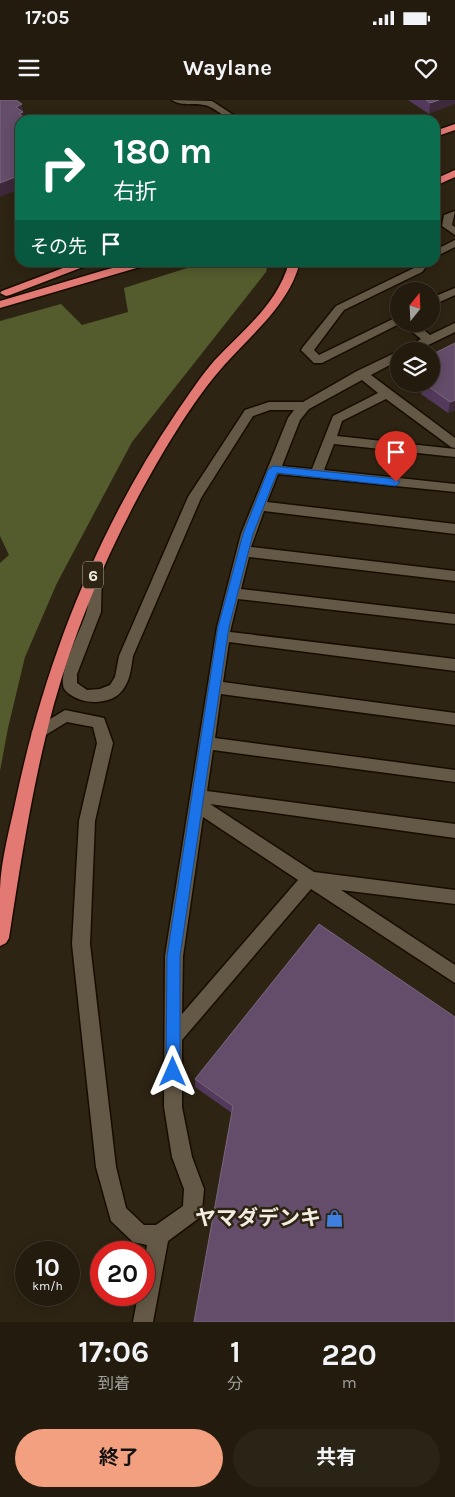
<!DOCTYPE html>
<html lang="ja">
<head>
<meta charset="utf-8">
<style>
  body { margin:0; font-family:Karla,"Noto Sans JP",sans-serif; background:#2a2417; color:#f1f3f6; height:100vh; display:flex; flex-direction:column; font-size:19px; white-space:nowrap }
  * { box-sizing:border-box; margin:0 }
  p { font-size:16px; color:#a2a19e }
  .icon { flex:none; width:28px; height:28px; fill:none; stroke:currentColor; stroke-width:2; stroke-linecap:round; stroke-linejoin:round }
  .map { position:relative; height:1222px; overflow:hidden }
  .sheet { display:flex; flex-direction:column; background:#221b0e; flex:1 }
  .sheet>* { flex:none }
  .hud { position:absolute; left:15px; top:15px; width:425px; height:152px; border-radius:15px; box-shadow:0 2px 12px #0003,0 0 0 1px #3f392e; background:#0b6e4f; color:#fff; overflow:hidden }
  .needle { width:32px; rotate:18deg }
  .tools { position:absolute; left:390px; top:182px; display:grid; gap:10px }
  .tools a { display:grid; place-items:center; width:50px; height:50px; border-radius:50%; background:#221b0e; box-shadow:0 2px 12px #0003,0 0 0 1px #3f392e; font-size:25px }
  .speed { position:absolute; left:15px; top:1141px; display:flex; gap:10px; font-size:25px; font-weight:700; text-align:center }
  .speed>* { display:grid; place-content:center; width:65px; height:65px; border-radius:50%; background:#221b0e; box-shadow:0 2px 12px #0003,0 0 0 1px #3f392e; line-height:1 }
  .speed small { font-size:12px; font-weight:400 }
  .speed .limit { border:8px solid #d22; background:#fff; color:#111 }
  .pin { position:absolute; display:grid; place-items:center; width:42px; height:42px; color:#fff; margin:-51px -21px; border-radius:50% 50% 50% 0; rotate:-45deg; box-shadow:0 0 5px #0007 }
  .pin .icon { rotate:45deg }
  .me { position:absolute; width:55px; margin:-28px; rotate:0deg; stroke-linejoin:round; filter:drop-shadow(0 0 4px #0008) }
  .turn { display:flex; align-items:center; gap:18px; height:105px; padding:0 15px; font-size:22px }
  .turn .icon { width:65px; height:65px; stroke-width:2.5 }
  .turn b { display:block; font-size:35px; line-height:42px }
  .then { display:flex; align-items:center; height:48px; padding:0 15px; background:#0003; gap:10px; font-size:19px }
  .eta { display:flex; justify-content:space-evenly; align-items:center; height:85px; text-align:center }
  .eta b { font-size:30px; font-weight:700; line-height:35px }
  .button { display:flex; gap:10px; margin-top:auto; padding:10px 15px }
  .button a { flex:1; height:58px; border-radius:30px; background:#f2a080; color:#111; font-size:20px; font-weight:700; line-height:58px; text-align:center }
  .button a+a { background:#2a2417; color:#f1f3f6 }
  .status { display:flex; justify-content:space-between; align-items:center; height:35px; padding:0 25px; background:#221b0e; direction:ltr }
  .status svg { height:14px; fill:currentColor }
  header { display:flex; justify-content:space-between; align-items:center; height:65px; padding:0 15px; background:#221b0e; font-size:22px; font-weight:700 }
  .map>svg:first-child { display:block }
  .forest { fill:#545c2d }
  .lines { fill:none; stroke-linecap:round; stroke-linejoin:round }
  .minor-casing { stroke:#160d01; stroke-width:3 }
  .highway-casing { stroke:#160d01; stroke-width:3 }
  .minor { fill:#645946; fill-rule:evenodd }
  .highway { fill:#e27973; fill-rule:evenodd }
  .wall { fill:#533a5c }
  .shaded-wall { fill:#3d2939 }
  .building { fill:#644d6a; stroke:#7a667d }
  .route { fill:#1a73e8; stroke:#114b97 }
  .labels { text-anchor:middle; stroke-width:5; stroke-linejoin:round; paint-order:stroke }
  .shield { fill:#2e2413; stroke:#b7b0a3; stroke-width:1 }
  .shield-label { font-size:16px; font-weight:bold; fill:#f2ece1 }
  .near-poi-label { font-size:21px; font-weight:bold; fill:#f2ece1; stroke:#2e2413; text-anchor:end }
</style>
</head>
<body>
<div class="status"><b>17:05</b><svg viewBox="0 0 49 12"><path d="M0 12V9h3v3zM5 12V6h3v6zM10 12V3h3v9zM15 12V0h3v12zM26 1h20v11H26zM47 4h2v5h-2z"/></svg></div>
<header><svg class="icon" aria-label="menu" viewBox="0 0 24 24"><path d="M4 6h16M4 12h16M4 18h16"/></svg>Waylane<svg class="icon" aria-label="heart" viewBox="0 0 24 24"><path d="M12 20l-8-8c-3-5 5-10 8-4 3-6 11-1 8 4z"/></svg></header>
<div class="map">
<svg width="455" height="1222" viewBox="0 0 455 1222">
  <rect width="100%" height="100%" fill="#2e2413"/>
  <path class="forest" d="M 206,162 L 268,164 L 266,172 L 132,342 L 57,483 L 25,557 L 8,628 L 0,671 L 0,463 L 9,455 L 0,436 L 0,221 L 61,204 L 82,225 L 128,212 L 124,188 Z"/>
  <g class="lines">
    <defs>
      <path id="minor" d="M 172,0 L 212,1 L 241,20 C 224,20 222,12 208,6 C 197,2 181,7 172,0 Z
        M 455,111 L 452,125 L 455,127 L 455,135 L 442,126 L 444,115 Z
        M 455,140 L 455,147 L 435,157 L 435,150 Z
        M 419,162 L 430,162 L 422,172 L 344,210 L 314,250 L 319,255 L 399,216 L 399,224 L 322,263 L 314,263 L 301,250 L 303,247 L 336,206 L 414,168 Z
        M 455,188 L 455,195 L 431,206 L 431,198 Z
        M 455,223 L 455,232 L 416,251 L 401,251 L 421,239 L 403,224 L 416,224 L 430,235 Z
        M 399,251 L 399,260 L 371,275 L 455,338 L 455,348 L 451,347 L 386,299 L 342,321 L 337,336 L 455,349 L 455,357 L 334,344 L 324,370 L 455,384 L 455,392 L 278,374 L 267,402 L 455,424 L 455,434 L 264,411 L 251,447 L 455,471 L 455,481 L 249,457 L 241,489 L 455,514 L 455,524 L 238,499 L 230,532 L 455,559 L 455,571 L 229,542 L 223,582 L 455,613 L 455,625 L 221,594 L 215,638 L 455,670 L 455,682 L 213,650 L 207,691 L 455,724 L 455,738 L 210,704 L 314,772 L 455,790 L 455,804 L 341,790 L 455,865 L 455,883 L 311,789 L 182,940 L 182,1007 L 192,1057 L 204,1089 L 202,1111 L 199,1118 L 168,1141 L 153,1222 L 133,1222 L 138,1195 L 144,1195 L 144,1163 L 147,1145 L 133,1142 L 111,1121 L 96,1067 L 72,844 L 79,721 L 97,643 L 93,627 L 67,622 L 39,639 L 34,637 L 31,633 L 34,629 L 65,610 L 104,618 L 113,643 L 95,721 L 90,844 L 116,1067 L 126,1108 L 144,1125 L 156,1125 L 183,1106 L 184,1089 L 172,1057 L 164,1007 L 165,856 L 217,527 L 241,434 L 288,318 L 294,310 L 270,310 L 253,316 L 201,398 L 133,556 C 131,569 130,582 121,592 C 107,607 77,604 65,590 C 55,578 82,528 86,513 C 90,501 88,484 88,471 L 90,467 L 100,467 L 102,471 L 101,512 L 77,574 L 77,583 L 87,590 L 100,589 L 110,585 L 115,577 L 119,556 L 188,397 L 245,310 L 269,302 L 303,302 L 357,271 ZM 362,280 L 378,293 L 333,316 L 312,369 L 282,366 L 300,320 L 309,309 ZM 203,717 L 298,780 L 182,914 L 183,856 Z"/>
      <path id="highway" d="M 455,24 L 455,30 L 435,37 L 435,31 Z
        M 455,70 L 455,77 L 435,86 L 435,79 Z
        M 79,162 L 96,162 L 10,195 L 6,196 L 0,193 L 2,191 Z
        M 136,162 L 157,162 L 0,208 L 0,201 L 105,170 Z
        M 289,162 L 300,162 C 288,209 244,240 215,276 C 196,299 179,326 164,351 C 117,430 79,516 54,604 C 33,681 21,760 9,838 L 6,843 L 0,846 C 0,827 0,808 0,789 C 1,759 10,728 16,699 C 45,562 97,430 176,313 C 188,296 200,277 214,261 C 242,231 278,204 289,162 Z"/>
    </defs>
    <use href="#minor" class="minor-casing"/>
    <use href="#highway" class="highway-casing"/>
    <use href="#minor" class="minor"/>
    <use href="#highway" class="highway"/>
  </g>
  <path class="wall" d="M 408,0 L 455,0 L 429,14 Z
    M 455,243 L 455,310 L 448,313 L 421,294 L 423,284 L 431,284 L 431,255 Z
    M 319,824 L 232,1013 L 195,987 L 195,979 Z"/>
  <path class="shaded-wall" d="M 439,0 L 455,0 L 455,4 L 429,14 L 430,3 Z
    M 22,4 L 24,20 L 20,18 L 16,7 Z
    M 20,75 L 20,89 L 0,97 L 0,83 Z
    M 455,300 L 455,310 L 448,313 L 450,302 Z"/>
  <path class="building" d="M 0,0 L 16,0 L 22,4 L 16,7 L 23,12 L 19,14 L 28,20 L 20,20 L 20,75 L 0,83 Z
    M 426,0 L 439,0 L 430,3 Z
    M 455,243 L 455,300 L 450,302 L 425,284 L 431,284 L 431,278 L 434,277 L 431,275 L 431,255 Z
    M 319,824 L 455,917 L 455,1222 L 194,1222 L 233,1006 L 195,979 Z"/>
  <path class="route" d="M 273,366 L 396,379 L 400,382 L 396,386 L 277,373 L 253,434 L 229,527 L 180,856 L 180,972 L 178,977 L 173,979 L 168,977 L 166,972 L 167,856 L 218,527 L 243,434 L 268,370 Z"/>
  <defs>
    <symbol id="shop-bare" viewBox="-9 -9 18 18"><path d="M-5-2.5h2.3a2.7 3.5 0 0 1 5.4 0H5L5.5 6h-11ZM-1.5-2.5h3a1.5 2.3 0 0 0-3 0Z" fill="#3f7fe0" stroke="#2e2413" stroke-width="2.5" paint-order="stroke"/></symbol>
  </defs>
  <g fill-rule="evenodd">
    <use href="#shop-bare" x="322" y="1106" width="25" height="25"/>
  </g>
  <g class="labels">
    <rect class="shield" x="83" y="461.5" width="20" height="27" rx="4"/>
    <g class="shield-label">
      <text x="93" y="481">6</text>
    </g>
    <g class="near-poi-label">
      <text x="321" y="1125">ヤマダデンキ</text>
    </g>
  </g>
</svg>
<div class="tools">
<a><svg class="needle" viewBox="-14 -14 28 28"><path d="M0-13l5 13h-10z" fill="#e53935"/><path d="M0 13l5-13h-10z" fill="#a2a19e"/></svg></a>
<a><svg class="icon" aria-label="layers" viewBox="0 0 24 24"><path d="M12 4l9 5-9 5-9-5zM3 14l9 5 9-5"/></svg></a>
</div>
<div class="speed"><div>10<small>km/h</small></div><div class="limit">20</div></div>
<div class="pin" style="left:396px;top:382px;background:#d93025"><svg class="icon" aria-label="arrive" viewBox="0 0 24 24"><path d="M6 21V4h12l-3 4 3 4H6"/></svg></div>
<svg class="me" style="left:173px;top:972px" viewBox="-20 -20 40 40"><path d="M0-17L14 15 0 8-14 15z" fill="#1a73e8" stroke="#fff" stroke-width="4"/></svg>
<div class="hud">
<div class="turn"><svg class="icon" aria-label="right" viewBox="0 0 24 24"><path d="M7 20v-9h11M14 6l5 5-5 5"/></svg><div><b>180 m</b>右折</div></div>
<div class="then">その先<svg class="icon" aria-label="arrive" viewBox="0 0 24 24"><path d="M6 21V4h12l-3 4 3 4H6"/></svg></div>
</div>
</div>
<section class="sheet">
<div class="eta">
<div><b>17:06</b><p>到着</p></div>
<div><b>1</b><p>分</p></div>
<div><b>220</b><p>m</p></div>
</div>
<div class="button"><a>終了</a><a>共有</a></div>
</section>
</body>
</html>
